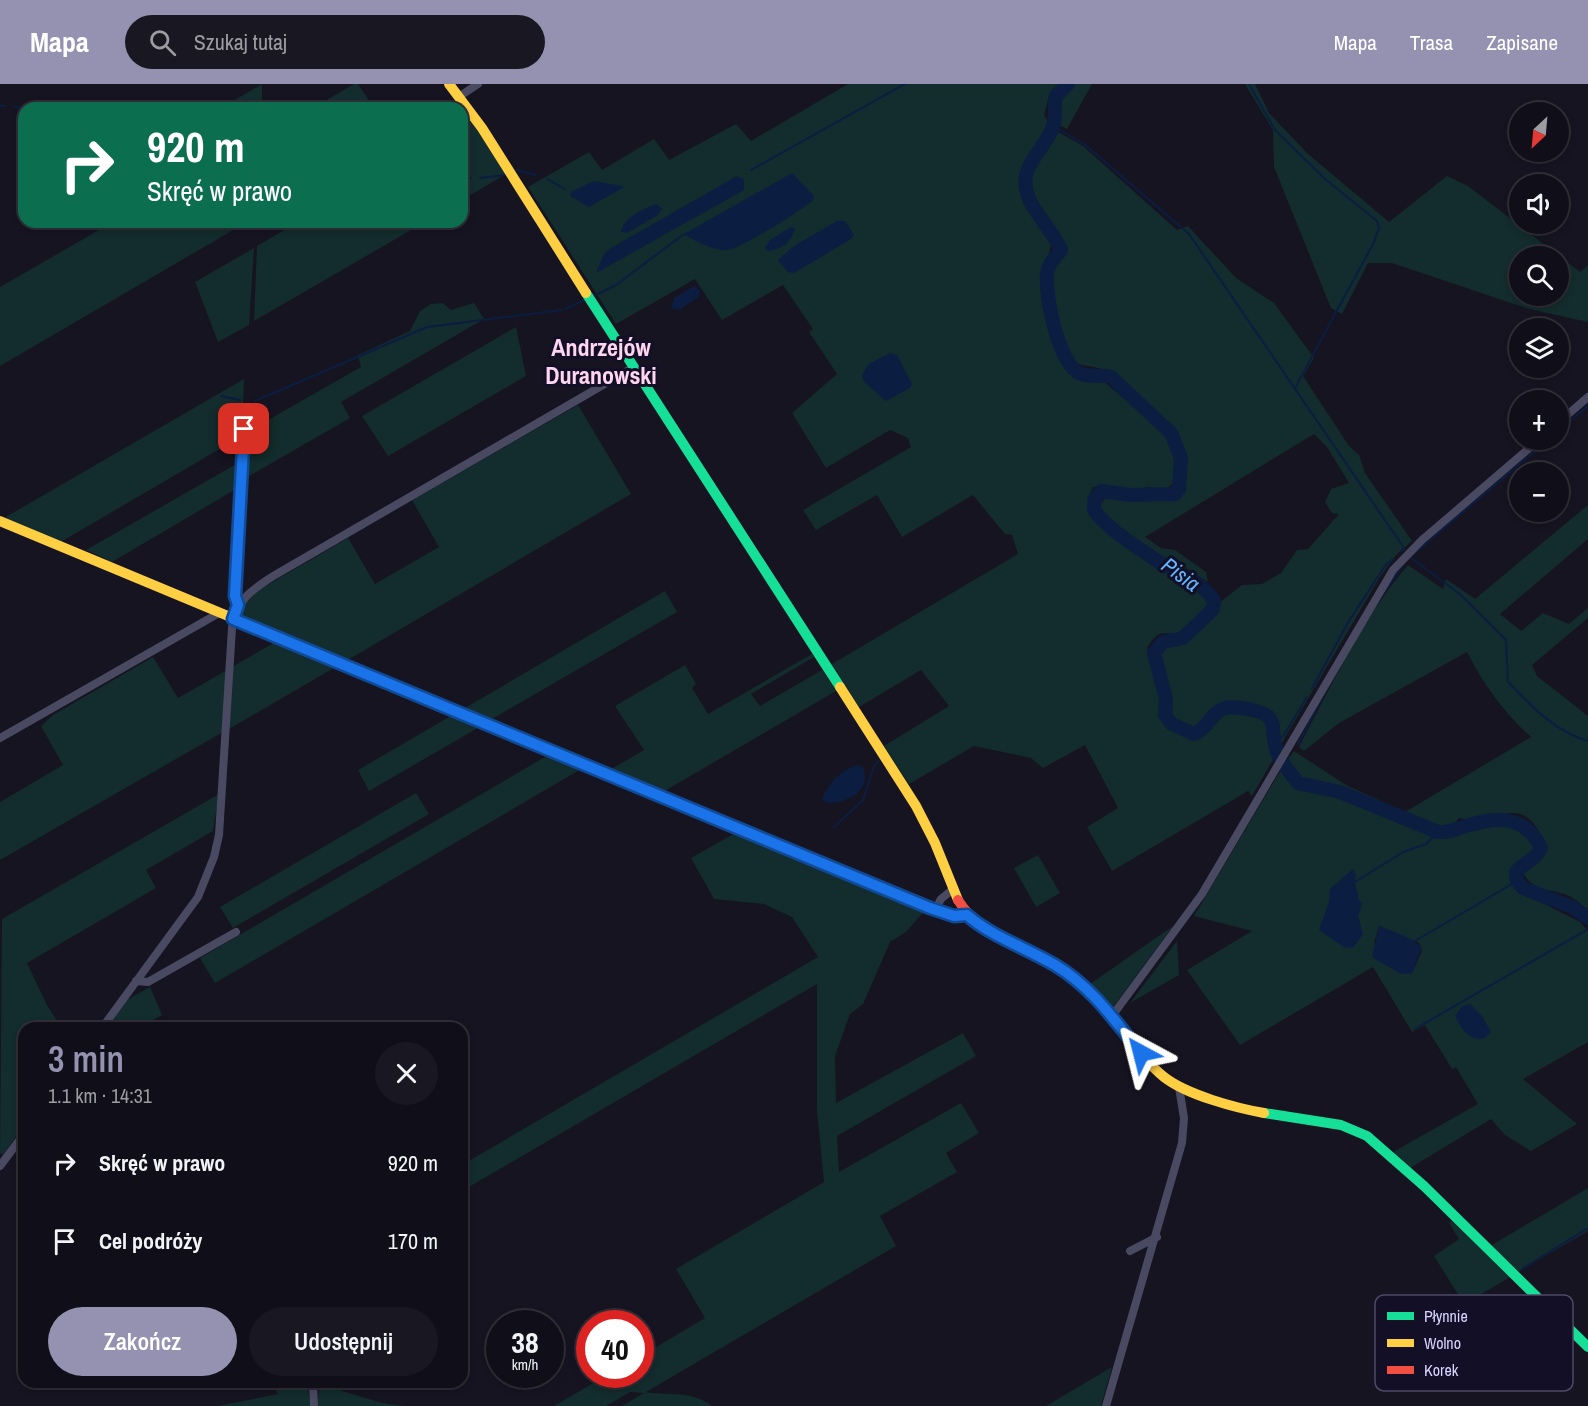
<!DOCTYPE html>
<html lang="pl">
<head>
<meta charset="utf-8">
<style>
  body { margin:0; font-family:"Archivo Narrow",sans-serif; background:#191822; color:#f1f3f6; height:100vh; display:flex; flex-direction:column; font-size:22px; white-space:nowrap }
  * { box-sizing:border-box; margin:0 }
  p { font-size:20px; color:#9c9ca2 }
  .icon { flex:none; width:33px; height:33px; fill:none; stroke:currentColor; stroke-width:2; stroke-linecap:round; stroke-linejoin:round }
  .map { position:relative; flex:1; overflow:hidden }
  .side { position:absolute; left:18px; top:938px; width:450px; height:366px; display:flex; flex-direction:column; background:#100f19; border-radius:18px; box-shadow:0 3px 9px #0003,0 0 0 2px #302f38 }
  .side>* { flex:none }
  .guide { position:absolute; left:18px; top:18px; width:450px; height:126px; border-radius:18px; box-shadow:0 3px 9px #0003,0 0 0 2px #302f38; background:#0b6e4f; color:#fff; overflow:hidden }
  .needle { width:39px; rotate:206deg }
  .buttons { position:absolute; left:1509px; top:18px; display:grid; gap:12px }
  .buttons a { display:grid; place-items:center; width:60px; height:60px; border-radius:50%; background:#100f19; box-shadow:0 3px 9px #0003,0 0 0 2px #302f38; font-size:30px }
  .speed { position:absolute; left:486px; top:1226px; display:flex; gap:12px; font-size:30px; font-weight:700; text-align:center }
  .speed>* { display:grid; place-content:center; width:78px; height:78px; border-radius:50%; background:#100f19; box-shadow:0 3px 9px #0003,0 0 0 2px #302f38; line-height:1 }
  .speed small { font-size:15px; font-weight:400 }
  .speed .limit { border:9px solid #d22; background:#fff; color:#111 }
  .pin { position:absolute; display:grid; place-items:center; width:51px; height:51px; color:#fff; margin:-26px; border-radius:12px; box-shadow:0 3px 9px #0006 }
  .me { position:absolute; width:66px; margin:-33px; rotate:322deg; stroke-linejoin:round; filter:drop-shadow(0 0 4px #0008) }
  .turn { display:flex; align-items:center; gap:21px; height:126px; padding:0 30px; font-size:27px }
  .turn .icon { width:78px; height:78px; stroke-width:2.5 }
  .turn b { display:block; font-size:42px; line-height:51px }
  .round { display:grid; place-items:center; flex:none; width:63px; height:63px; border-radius:32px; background:#191822 }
  .summary { display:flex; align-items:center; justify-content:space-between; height:102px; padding:0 30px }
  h1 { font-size:36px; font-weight:600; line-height:45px; color:#9591b1 }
  .cta { display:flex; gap:12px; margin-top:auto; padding:12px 30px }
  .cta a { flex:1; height:69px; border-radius:36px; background:#9591b1; color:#fff; font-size:24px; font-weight:600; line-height:69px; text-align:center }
  .cta a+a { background:#191822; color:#f1f3f6 }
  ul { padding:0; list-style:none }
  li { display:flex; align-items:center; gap:18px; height:78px; padding:0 30px }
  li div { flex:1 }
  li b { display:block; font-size:22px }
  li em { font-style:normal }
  header { display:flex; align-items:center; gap:36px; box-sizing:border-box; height:84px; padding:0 30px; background:#9591b1; color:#fff }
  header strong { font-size:28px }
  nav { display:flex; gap:33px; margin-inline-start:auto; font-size:21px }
  .search { width:420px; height:54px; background:#191822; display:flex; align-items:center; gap:15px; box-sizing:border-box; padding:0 21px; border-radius:33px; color:#9c9ca2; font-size:22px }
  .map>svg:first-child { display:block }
  .green { fill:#132c2d; fill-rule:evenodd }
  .water { fill:#0b1e41 }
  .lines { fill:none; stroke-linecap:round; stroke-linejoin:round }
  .stream { stroke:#0b1e41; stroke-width:2 }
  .river { stroke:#0b1e41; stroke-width:14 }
  .street { stroke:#4a4962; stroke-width:8 }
  .fast { stroke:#16e098; stroke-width:10 }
  .slow { stroke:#ffcf43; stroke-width:10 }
  .jam { stroke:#f24e42; stroke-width:10 }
  .route-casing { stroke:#114b97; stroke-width:15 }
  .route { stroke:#1a73e8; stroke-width:10 }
  .labels { text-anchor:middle; stroke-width:6; stroke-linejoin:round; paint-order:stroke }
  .water-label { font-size:22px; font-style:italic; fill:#62b6ff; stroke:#130f26 }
  .quarter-label { font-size:24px; font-weight:bold; fill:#ffd6f0; stroke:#130f26 }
  .key { fill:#130f26; stroke:#4e4a67; stroke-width:1.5 }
  .key-label { font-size:16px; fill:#d9d4ff }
</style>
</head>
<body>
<header>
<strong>Mapa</strong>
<div class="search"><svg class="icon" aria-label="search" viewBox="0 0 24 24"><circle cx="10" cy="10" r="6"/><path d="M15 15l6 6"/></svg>Szukaj tutaj</div>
<nav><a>Mapa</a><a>Trasa</a><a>Zapisane</a></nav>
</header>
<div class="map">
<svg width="1588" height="1322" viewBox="0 0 1588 1322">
  <rect width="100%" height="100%" fill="#161421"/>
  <path class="green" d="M 262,0 L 262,24 L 221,24 Z
    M 354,0 L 358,0 L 374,24 L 313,24 Z
    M 848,0 L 1062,0 L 1049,12 L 1044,31 L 1050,41 C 1024,81 1008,92 1036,138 C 1041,147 1047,153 1051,162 C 1048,175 1042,189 1041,203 C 1039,223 1058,283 1077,293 C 1084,297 1092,294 1100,293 C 1135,331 1184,338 1173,400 L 1164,406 L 1149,403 L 1131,406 L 1093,403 L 1090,410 L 1090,431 L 1113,450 L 1171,489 L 1199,504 L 1209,514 L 1209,519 L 1182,548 C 1162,553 1161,541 1147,564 L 1160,607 L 1161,630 L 1168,641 L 1191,655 C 1206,649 1208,640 1220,630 C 1232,620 1258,631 1269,639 L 1271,668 L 1274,674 L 1252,712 L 1248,707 L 1112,787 L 1087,743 L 1118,724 L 1085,661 L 1043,684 L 1031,674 L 974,662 L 909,700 L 884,662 L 949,622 L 921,586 L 859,623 L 832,580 L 1018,470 L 1012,451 L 1005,450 L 973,411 L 902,453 L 877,411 L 816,446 L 803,426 L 911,363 L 908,354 L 890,346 L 826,384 L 792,329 L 837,290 L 809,248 L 813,245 L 783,201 L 722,236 L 695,195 L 616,240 L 528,103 L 589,68 L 602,86 L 654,55 L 669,76 L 736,40 L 751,57 Z
    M 1073,0 L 1092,0 L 1067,45 L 1057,40 C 1058,18 1053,15 1073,0 Z
    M 1245,0 L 1255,0 L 1269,29 L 1307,69 L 1389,138 L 1447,92 L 1468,102 L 1580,188 L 1588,181 L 1588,238 L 1529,225 L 1392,179 L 1368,179 L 1342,230 L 1331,224 L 1274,83 L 1273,46 ZM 1520,172 L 1558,172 L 1558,212 L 1520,212 Z
    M 471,37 L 506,90 L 462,116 L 462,43 Z
    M 1055,46 L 1083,62 L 1177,146 L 1188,142 L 1236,194 L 1274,219 L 1314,274 L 1303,292 L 1349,362 L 1359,371 L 1365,389 L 1412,457 L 1396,471 L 1380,493 L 1280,662 C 1275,617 1266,623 1226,617 L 1213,625 L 1198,642 C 1186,643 1180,639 1171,631 C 1170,620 1170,606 1166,595 C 1162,584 1158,578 1162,566 L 1187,556 L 1217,530 L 1219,519 L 1242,501 L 1262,500 L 1281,489 L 1297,466 L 1308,465 L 1339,430 L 1332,429 L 1325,418 L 1331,405 L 1349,399 L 1327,363 L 1314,350 L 1145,453 L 1161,464 L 1175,466 L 1206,488 L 1208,498 L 1180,480 L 1155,470 L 1103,430 L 1099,422 L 1106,413 C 1130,409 1157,423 1182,410 L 1186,399 L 1185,383 L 1181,360 L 1170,342 L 1108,286 L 1078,280 L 1070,274 L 1049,209 L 1053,178 L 1060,177 L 1065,168 L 1063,159 L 1042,129 L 1031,106 L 1031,87 Z
    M 113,138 L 247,138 L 0,282 L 0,203 Z
    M 298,138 L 425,138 L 254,237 L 257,162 Z
    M 254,164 L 249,241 L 218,258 L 195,198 Z
    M 443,219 L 451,226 L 474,219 L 484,235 L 341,318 L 350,334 L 244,395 L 247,348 L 361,283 L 358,271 L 410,247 L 420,227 L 431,220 Z
    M 516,243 L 526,292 L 388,372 L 362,332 Z
    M 244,295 L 242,352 L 59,459 L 4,434 Z
    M 578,321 L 631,410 L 346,577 L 249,539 L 238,530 L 250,511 L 348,454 L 375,500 L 439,463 L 412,416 Z
    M 238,379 L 236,405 L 112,478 L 86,466 Z
    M 1588,421 L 1588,455 L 1500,530 L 1521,547 L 1543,529 L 1569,540 L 1588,524 L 1588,534 L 1532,581 L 1537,592 L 1588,632 L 1588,826 C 1583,823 1578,817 1573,814 C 1554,803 1533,811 1522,787 L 1540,774 L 1546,765 C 1525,701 1496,744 1459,734 L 1452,743 C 1414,745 1379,717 1344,705 C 1331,700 1312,701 1299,693 C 1294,690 1289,683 1287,676 L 1294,667 L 1346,701 L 1405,728 L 1531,653 C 1504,629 1484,601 1467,568 L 1339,639 L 1304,667 L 1299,663 C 1332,601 1362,534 1408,481 L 1443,505 L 1446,495 L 1475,515 Z
    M 665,507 L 677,528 L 492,635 L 465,624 Z
    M 277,557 L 339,581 L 229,645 L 232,583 Z
    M 812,570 L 814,573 L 751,610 L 760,622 L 822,586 L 836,607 L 663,708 L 608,687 L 644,666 L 615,622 L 685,581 L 696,600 L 692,604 L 708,630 Z
    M 153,573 L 178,614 L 227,586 L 223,648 L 0,776 L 0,718 L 63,681 L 41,642 L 53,631 Z
    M 456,629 L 483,641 L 369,707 L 358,686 Z
    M 554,671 L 583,684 L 215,899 L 200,874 L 545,673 Z
    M 1282,684 L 1299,703 L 1338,712 L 1388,734 L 1444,754 L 1508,739 L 1533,759 L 1533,767 L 1511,785 L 1512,799 L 1517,806 L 1580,838 L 1588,847 L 1588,958 L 1523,995 L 1577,1040 L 1531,1067 L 1505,1051 L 1491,1035 L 1410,1084 L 1393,1068 L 1478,1020 L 1456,983 L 1452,985 L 1425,941 L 1412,948 L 1373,883 L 1240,961 L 1187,886 L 1252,847 L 1194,832 ZM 1379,842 L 1419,859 L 1422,867 L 1412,889 L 1374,859 Z
    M 416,709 L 429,730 L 233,844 L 220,823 Z
    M 219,710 L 213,747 L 146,786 L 156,804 L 27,879 L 48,923 L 61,943 L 24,944 L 24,1041 L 3,1071 L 0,1069 L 2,835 Z
    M 737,748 L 927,824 L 906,848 L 890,858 L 863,920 L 850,930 L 835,972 L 836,1019 L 963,949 L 976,972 L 837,1052 L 839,1088 L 961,1019 L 979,1049 L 946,1069 L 957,1088 L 880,1132 L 896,1162 L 646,1308 C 669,1312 692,1306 712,1322 L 622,1322 L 644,1309 L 630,1308 L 606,1322 L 554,1322 L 609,1290 L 640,1290 L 641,1272 L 705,1234 L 676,1185 L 824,1098 L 817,1026 L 817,900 L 462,1107 L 462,1081 L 818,873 L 792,833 L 764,820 L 714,815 L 691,774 Z
    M 1038,771 L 1060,809 L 1036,823 L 1014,784 Z
    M 1173,842 L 1113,923 L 1090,900 Z
    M 1177,857 L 1179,891 L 1130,919 Z
    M 150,903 L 162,931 L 140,943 L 105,944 L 125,917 Z
    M 1588,1104 L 1588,1147 L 1518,1188 L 1490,1162 Z
    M 1453,1136 L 1512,1192 L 1464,1220 L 1434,1172 L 1459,1155 L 1449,1139 Z
    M 1112,1283 L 1101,1322 L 1046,1322 Z
    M 271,1298 C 285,1298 297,1297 308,1306 L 311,1322 L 218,1322 L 278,1310 Z
    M 326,1302 L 382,1319 L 404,1322 L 317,1322 L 319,1307 Z"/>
  <path class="water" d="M 792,89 L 814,112 L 813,116 C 804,125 740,165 728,166 C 715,167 694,157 684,150 Z
    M 737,92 L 744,96 L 744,106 L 596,189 L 604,170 L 611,164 Z
    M 594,97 L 622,102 L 624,103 L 589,123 L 570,112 L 571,108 Z
    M 656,120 L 662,125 L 658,131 L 627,149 L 621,148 C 624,133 643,125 656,120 Z
    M 837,137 L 845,137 L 854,151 L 851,155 L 794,189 L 788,188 L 778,176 L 794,162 Z
    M 791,143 L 795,145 C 790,160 782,165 768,167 L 765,164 L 770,156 Z
    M 694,202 L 700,207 L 699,213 L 679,226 L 671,224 L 674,214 Z
    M 890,269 L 897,271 L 912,300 L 910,304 L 886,317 L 863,297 L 862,291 L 869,280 Z
    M 858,681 L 863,683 C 865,688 866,697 863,702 C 858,713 835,722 825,718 L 822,714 C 829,699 842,685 858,681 Z
    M 1353,785 L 1356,791 L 1355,798 L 1359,817 L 1362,819 L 1358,832 L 1363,850 L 1353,864 L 1344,863 L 1319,846 L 1329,818 L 1330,805 Z
    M 1379,842 L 1407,853 L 1422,863 L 1412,889 L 1401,890 L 1372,873 Z
    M 1470,920 L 1482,932 L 1491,948 L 1485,954 C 1469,958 1462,945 1455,932 L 1462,922 Z"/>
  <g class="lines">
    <path class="stream" d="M 1249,0 L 1275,46 L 1325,95 L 1377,137 L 1379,144 L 1373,160 L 1295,304
      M 0,22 L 6,22
      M 15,23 L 26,24
      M 1053,42 L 1084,60 L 1189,150 L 1404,464 L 1401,467
      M 517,86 L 536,91
      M 751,86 L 905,0
      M 462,93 L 471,94
      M 480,94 L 505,91
      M 547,95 L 565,105
      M 596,211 L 616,201 L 684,150
      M 565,225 L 584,216
      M 221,312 L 240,316
      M 255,317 L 427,243 L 562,226
      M 1558,347 L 1588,322
      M 1411,472 L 1548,356
      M 1410,473 L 1461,511 L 1506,556 L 1508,598 C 1530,621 1557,649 1588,657
      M 1382,511 L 1401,484
      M 1312,604 L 1349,537 L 1385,482 L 1393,475
      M 1274,660 L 1284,651 L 1307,613
      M 1298,660 L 1326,606
      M 834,743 L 863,716 L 874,682 L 879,677
      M 1355,798 L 1403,768 L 1426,760 L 1438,748
      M 1415,857 L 1517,797
      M 1415,945 L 1588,845
      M 1522,1185 L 1588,1144"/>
    <path class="river" d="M 1068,0 L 1056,12 C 1053,23 1057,33 1053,44 C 1040,72 1014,85 1031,119 C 1038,132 1058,156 1061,166 C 1055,174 1048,179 1047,190 C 1045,212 1058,278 1079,289 C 1089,294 1101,290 1111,293 L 1171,349 L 1181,374 L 1179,405 L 1175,410 L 1131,411 L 1101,407 L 1094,416 L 1094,426 C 1109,446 1133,460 1153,474 C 1174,489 1200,494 1214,517 L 1213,525 L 1183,554 L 1163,558 L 1154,569 L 1166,615 L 1165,631 L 1172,640 L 1194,650 C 1208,645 1211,628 1225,624 C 1232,622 1241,624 1248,625 C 1283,632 1268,642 1277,668 C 1281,679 1291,689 1298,699 L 1340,708 L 1438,748 C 1451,749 1457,744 1469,741 C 1500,732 1527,733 1541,764 C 1535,777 1524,778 1516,788 L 1517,797 L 1523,804 L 1572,823 L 1588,834"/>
    <path class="street" d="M 460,12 L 478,0
      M 1558,339 L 1588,313
      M 238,521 L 235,512 L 244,345
      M 0,654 L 219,529
      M 935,826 L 941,815 L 953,805
      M 136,897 L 148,898 L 236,848
      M 1112,932 L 1202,810 L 1393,486 L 1422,456 L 1539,356
      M 102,944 L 198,813 L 214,773 L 219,751 L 232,544 C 235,516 253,505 275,491 L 634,283
      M 0,1082 L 24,1050
      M 1130,1167 L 1157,1153
      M 298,1298 L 313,1301 L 314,1322
      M 1106,1322 L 1182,1059 L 1184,1034 L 1179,1003"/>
    <path class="fast" d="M 586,209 L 840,603
      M 228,532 L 873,800
      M 1264,1029 L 1341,1041 L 1367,1052 L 1424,1102 L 1588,1263"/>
    <path class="slow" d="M 449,0 L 482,44 L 586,209
      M 0,437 L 228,532
      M 840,603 L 916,722 L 935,759 L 958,816
      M 1103,923 C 1125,945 1140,974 1164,993 C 1187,1011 1236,1024 1264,1029"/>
    <path class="jam" d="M 873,800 L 954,832 L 967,831
      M 958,816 C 979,851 1024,861 1058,883 C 1075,894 1089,908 1103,923"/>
  </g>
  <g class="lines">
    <defs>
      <path id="route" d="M 244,345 L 235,512 L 238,521 L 233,535 L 930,824 L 954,832 L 967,831 C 992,853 1027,864 1055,881 C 1092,903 1115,937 1141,969"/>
    </defs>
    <use href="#route" class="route-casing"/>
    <use href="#route" class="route"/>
  </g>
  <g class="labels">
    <g class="water-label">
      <text transform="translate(1181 490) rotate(36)" y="8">Pisia</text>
    </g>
    <g class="quarter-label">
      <text x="601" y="272">Andrzejów<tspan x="601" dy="28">Duranowski</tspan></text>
    </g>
  </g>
  <rect x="1375" y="1211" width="198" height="96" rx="9" class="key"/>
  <rect x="1387" y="1228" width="27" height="8" fill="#16e098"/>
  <rect x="1387" y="1255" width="27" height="8" fill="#ffcf43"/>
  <rect x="1387" y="1282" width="27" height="8" fill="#f24e42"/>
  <g class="key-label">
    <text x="1424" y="1238">Płynnie</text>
    <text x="1424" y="1265">Wolno</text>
    <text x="1424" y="1292">Korek</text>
  </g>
</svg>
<div class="buttons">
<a><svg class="needle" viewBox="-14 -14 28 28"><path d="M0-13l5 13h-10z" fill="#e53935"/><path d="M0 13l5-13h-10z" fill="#9c9ca2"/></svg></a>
<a><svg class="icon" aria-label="sound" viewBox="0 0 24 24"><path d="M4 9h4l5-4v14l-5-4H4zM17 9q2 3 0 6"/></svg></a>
<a><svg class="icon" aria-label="search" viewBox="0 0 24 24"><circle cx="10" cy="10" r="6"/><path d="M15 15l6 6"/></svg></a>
<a><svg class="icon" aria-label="layers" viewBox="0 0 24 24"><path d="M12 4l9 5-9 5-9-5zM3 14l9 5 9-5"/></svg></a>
<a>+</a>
<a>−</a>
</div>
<div class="speed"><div>38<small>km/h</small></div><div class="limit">40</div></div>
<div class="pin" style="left:244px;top:345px;background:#d93025"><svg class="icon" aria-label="arrive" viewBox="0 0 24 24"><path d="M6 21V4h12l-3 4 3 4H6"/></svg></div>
<svg class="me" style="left:1141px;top:969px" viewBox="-20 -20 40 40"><path d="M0-17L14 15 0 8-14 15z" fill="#1a73e8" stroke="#fff" stroke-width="4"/></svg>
<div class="guide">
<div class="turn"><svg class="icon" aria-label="right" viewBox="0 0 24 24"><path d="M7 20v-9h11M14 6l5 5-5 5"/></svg><div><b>920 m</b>Skręć w prawo</div></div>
</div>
<section class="side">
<div class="summary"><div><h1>3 min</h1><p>1.1 km · 14:31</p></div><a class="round"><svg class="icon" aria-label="close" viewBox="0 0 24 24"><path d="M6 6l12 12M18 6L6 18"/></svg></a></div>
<ul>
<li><svg class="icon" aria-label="right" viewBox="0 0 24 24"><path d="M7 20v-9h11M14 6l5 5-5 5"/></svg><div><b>Skręć w prawo</b></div><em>920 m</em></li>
<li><svg class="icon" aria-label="arrive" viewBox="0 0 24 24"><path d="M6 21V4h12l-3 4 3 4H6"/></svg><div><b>Cel podróży</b></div><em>170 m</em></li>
</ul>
<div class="cta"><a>Zakończ</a><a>Udostępnij</a></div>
</section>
</div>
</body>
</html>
